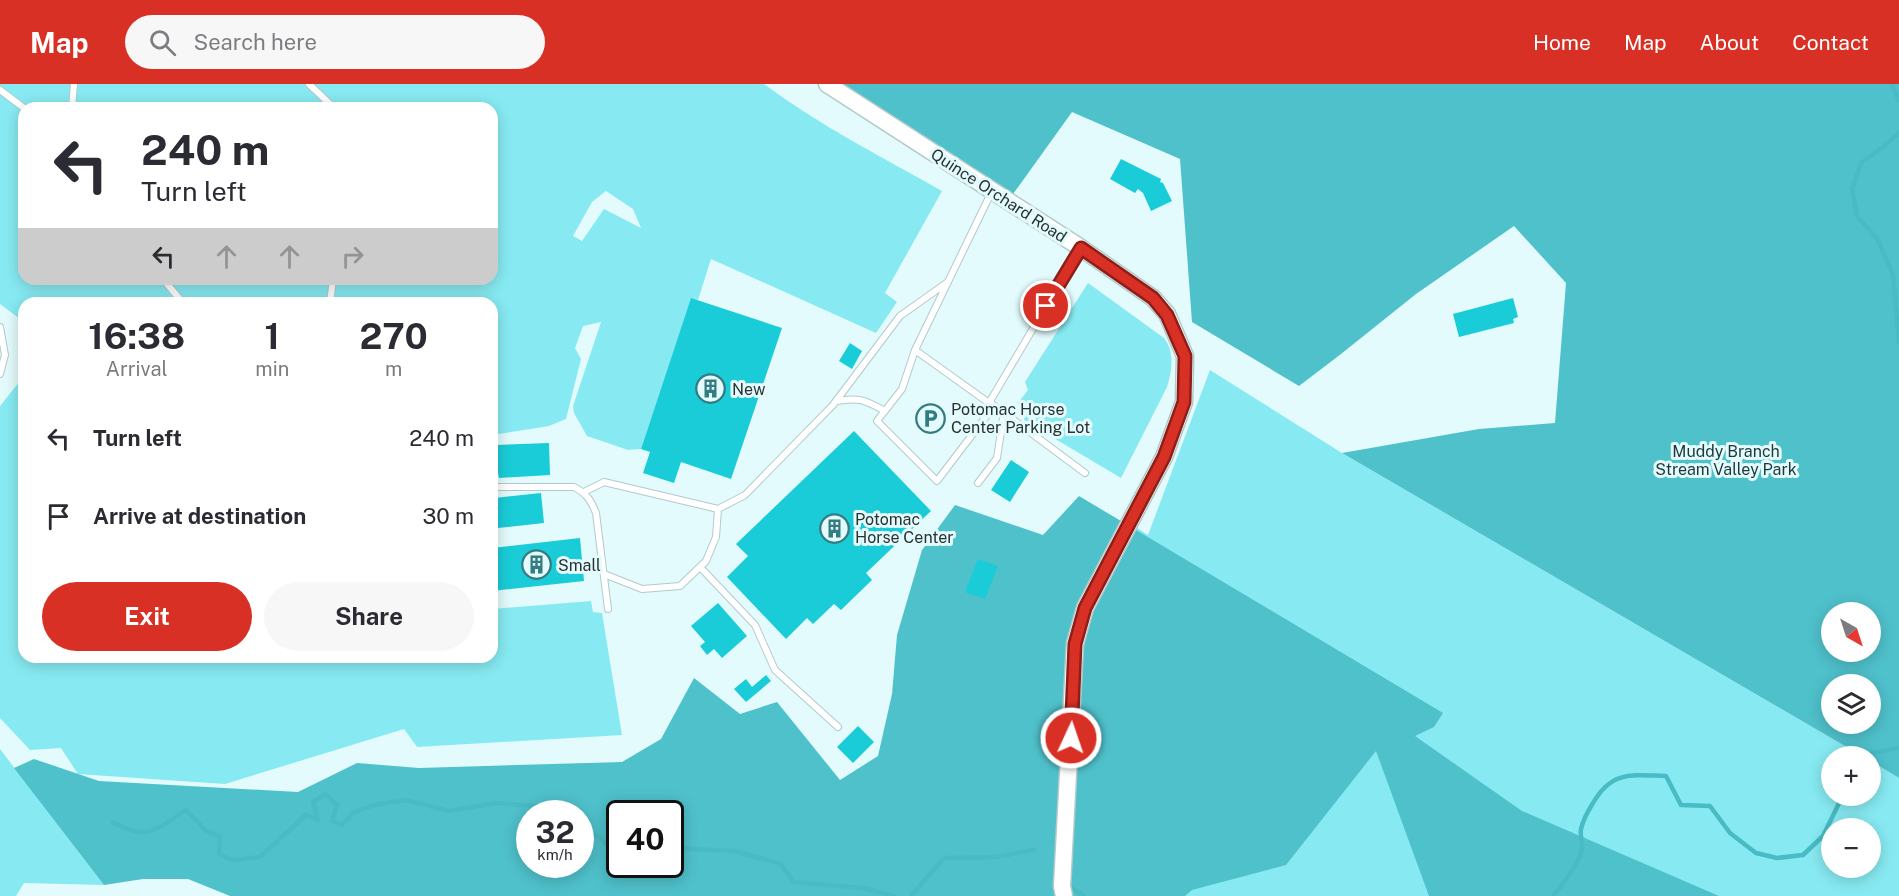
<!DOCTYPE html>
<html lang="en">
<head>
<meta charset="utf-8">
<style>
  body { margin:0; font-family:"Public Sans",sans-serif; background:#f7f7f7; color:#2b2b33; height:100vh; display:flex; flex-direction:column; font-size:22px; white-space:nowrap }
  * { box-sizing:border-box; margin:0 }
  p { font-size:20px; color:#7c7c81 }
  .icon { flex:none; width:33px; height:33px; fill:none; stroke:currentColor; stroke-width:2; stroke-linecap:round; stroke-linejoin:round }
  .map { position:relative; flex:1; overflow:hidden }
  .side { position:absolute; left:18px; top:213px; width:480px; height:366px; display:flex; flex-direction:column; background:#fff; border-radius:18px; box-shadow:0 3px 15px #0003 }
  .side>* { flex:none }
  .guide { position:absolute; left:18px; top:18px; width:480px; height:183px; border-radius:18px; box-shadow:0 3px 15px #0003; background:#fff; color:#2b2b33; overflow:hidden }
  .needle { width:39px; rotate:141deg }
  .tools { position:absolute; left:1821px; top:518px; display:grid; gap:12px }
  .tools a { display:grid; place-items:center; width:60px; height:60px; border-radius:50%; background:#fff; box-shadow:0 3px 15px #0003; font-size:30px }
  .speed { position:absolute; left:516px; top:716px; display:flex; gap:12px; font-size:30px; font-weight:700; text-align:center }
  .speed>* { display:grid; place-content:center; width:78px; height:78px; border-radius:50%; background:#fff; box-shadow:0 3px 15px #0003; line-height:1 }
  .speed small { font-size:15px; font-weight:400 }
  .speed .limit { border:3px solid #111; border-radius:9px; background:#fff; color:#111 }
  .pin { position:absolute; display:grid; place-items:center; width:51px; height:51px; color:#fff; margin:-26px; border:3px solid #fff; border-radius:50%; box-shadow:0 2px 6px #0007 }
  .me { position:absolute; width:66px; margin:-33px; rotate:3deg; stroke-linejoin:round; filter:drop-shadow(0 0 4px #0008) }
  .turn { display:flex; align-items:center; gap:21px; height:126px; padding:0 24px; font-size:27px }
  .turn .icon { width:78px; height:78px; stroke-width:2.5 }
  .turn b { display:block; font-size:42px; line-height:51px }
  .lanes { display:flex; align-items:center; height:57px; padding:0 24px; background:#0003; justify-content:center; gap:30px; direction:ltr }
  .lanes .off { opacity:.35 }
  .eta { display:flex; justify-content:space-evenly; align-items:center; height:102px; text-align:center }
  .eta b { font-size:36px; font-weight:700; line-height:42px }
  .action { display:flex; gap:12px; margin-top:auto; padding:12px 24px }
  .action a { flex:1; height:69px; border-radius:36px; background:#d93025; color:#fff; font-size:24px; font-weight:700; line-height:69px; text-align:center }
  .action a+a { background:#f7f7f7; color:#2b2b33 }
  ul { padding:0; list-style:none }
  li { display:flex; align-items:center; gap:18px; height:78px; padding:0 24px }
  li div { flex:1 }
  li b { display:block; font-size:22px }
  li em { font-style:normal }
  header { display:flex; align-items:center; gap:36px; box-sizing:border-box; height:84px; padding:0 30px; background:#d93025; color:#fff }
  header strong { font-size:28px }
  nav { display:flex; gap:33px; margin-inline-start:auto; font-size:21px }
  .search { width:420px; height:54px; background:#f7f7f7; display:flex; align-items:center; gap:15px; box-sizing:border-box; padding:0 21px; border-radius:33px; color:#7c7c81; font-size:22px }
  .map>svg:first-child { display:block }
  .green { fill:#87eaf2; fill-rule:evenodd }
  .forest { fill:#4fc1cb; fill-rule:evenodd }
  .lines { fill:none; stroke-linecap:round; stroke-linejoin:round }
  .stream { stroke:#48bbc4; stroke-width:4.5 }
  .building { fill:#19ccd8 }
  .service-casing { stroke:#b3cacb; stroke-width:8 }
  .tertiary-casing { stroke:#b3cacb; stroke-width:19 }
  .service { stroke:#fff; stroke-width:6 }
  .tertiary { stroke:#fff; stroke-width:16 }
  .route-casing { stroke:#8d1f18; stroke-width:15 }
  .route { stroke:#d93025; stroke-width:10 }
  .labels { text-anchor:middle; stroke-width:6; stroke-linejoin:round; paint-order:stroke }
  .street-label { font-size:16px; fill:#293233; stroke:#e3fbfc }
  .poi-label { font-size:16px; fill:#293233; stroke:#e3fbfc; text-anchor:start }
  .park-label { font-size:16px; fill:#1e383a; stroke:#e3fbfc }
</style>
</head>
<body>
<header>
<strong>Map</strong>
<div class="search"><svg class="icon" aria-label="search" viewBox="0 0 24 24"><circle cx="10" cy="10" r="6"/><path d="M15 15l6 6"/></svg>Search here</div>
<nav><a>Home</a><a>Map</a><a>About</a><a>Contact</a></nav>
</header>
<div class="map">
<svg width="1899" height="812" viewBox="0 0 1899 812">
  <rect width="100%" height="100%" fill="#e3fbfc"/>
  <path class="green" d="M 0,0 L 764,0 C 819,41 882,73 942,107 L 885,209 L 897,218 L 876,249 L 711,175 L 698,216 L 691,215 L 641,365 L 628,366 L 587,352 L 574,329 L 573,322 L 601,238 L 583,242 L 575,264 L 581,275 L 566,335 L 549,342 L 492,351 L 492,219 L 24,219 L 24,238 L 0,220 ZM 24,24 L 492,24 L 492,195 L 24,195 ZM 606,107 L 633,125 L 641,144 L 604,125 L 582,157 L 573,152 L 592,118 Z
    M 1088,199 L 1164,254 C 1175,268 1172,287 1167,303 L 1121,394 L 1025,337 L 1018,319 L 1028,306 L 1025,298 Z
    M 1210,286 L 1342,369 L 1862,672 L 1832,672 L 1832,711 L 1870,711 L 1871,677 L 1899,694 L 1899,812 L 1068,812 L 1134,442 L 1148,451 ZM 1832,744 L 1870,744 L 1870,783 L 1832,783 Z
    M 24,292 L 24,573 L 492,573 L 492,525 L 591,517 L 593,528 L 602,529 L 622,651 L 417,663 L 404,645 L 225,700 L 78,690 L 61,664 L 30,666 L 0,634 L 0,322 Z
    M 0,665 L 104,801 L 24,799 L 16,812 L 0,812 Z"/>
  <path class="forest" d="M 827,0 L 1899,0 L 1899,694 L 1871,677 L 1870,672 L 1862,672 L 1342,369 L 1479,345 L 1555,339 L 1566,199 L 1514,142 L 1416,210 L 1341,270 L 1299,302 L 1192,238 L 1180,75 L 1072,28 L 1008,117 ZM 1832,528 L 1870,528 L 1870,567 L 1832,567 ZM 1832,600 L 1870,600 L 1870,639 L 1832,639 Z
    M 1079,412 L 1443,629 L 1434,643 L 1415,652 L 1522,727 L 1719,812 L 1429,812 L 1376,667 L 1286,781 L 1192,806 L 1185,812 L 230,812 L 188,795 L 143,795 L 104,801 L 14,684 L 34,675 L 99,697 L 298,708 L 357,679 L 419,684 L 622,678 L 661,655 L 694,594 L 740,630 L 777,618 L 840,696 L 878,672 L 892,610 L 897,551 L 922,466 L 955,421 L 1043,451 ZM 530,729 L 580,729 L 580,780 L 530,780 ZM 620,729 L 670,729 L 670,780 L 620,780 Z"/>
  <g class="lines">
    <path class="stream" d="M 1892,0 L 1899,17
      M 1899,49 L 1883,63 L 1861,79 L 1852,105 L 1857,132 L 1878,156 L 1893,191 L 1899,258
      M 1868,672 L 1872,669 L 1899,664
      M 113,738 C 147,758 157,745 186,726 L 205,746 L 220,753 L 219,770 L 232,776 L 260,773 L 306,731 L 318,736 L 313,718 L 325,710 L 337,721 L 332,737 L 342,741 L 354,728 L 378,720 L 406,716 L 449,727 L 495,719 L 550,723 L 559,729
      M 580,742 L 599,753 L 615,770 L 620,765
      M 670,764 L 734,767 L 781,780 L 793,798 L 863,804 L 894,812
      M 1073,805 L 1084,812
      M 911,812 L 944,774 L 996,773 L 1034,766
      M 1553,812 C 1563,800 1580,778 1582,764 C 1582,757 1580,751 1581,745 C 1583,736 1588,727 1593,719 C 1612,686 1632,691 1666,692 L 1681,721 L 1710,722 L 1730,749 L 1756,769 L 1777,774 L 1803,771 L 1823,752 L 1843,711"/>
  </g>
  <path class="building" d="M 1121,75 L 1161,95 L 1160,98 L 1163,99 L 1172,117 L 1151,127 L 1143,109 L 1138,105 L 1135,109 L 1110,95 Z
    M 691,214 L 782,244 L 731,395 L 681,378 L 674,399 L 643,389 L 650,368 L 641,365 Z
    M 1513,214 L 1518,233 L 1513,235 L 1514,239 L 1459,253 L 1453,230 Z
    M 850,259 L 862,267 L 852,285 L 839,277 Z
    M 854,347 L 931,427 L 866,489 L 872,496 L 841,526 L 834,520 L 813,540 L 807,534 L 786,555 L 727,493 L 748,472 L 736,460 Z
    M 549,359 L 550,391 L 499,394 L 498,389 L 492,389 L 492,366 L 496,366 L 496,361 Z
    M 1011,376 L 1029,388 L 1010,418 L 991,406 Z
    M 541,409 L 544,439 L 498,444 L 495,414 Z
    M 580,454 L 584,497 L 492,507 L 492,464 Z
    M 978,475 L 998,482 L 985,515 L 965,508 Z
    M 718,519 L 747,552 L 722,574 L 714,565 L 707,571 L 700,562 L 705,558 L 691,542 Z
    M 766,591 L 771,597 L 746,618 L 734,605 L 746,595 L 752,603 Z
    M 858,642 L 874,658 L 853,679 L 837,663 Z"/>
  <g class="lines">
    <defs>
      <path id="service" d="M 309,0 L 334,24
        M 0,6 L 24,24
        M 72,24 L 74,0
        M 992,107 L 915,266 L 989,319 L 1080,165
        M 163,195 L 183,219
        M 330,219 L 333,195
        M 0,243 L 5,271 L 0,290
        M 915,266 L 902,305 L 877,337 L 937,397 L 994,322
        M 836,317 C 859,313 865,316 885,327
        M 992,320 L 1085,389
        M 978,399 L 997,374 L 1004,328
        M 492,403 L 574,403 C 586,409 591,416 596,429 L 608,525
        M 584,408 L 604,398 L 718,425 L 745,411 L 833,321 L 900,232 L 948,198
        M 700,483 L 755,541 L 775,586 L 838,643
        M 604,490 L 642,505 L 680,502 L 706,477 L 716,453 L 718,425"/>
      <path id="tertiary" d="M 827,0 L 1081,164 L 1153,214 L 1167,230 L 1185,272 L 1184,318 L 1164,373 L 1085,524 L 1075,560 L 1062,802 L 1064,812"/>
    </defs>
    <use href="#service" class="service-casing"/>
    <use href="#tertiary" class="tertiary-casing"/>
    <use href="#service" class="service"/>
    <use href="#tertiary" class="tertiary"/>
  </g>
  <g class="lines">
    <defs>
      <path id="route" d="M 1046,222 L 1081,164 L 1153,214 L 1167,231 L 1185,272 L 1184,318 L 1164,373 L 1085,524 L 1075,560 L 1071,654"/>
    </defs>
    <use href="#route" class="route-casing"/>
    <use href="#route" class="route"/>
  </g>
  <defs>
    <symbol id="building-ring" viewBox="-11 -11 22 22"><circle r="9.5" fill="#e3fbfc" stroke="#337c81" stroke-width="1.5"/><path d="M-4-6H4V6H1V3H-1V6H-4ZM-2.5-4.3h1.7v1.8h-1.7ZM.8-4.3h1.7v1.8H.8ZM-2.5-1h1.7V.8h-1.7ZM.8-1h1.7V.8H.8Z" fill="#337c81"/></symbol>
    <symbol id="parking-ring" viewBox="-11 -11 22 22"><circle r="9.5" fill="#e3fbfc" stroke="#337c81" stroke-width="1.5"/><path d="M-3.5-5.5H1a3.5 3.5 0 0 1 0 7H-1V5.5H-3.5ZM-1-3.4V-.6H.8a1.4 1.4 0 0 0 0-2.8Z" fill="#337c81"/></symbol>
  </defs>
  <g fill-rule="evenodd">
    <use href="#building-ring" x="694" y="288" width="33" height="33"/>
    <use href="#parking-ring" x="914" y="318" width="33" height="33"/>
    <use href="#building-ring" x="818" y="428" width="33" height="33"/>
    <use href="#building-ring" x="520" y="464" width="33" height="33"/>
  </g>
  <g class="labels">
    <g class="street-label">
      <text transform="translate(999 111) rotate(33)" y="6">Quince Orchard Road</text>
    </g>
    <g class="poi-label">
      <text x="732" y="311">New</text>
      <text x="951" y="331">Potomac Horse<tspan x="951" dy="18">Center Parking Lot</tspan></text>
      <text x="855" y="441">Potomac<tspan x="855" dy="18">Horse Center</tspan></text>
      <text x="558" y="487">Small</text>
    </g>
    <g class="park-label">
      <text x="1726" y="373">Muddy Branch<tspan x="1726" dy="18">Stream Valley Park</tspan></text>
    </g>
  </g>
</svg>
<div class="tools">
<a><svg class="needle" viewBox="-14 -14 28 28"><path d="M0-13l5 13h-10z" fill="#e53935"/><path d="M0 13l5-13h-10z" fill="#7c7c81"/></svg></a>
<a><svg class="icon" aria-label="layers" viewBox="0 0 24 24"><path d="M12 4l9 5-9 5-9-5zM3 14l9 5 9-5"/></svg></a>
<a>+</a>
<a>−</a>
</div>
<div class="speed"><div>32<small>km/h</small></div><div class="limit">40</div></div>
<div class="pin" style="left:1046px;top:222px;background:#d93025"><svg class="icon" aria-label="arrive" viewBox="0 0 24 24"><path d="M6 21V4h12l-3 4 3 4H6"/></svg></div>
<svg class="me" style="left:1071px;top:654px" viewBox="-20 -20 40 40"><circle r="17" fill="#d93025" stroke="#fff" stroke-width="3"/><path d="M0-11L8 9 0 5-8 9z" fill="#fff"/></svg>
<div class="guide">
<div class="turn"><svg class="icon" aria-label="left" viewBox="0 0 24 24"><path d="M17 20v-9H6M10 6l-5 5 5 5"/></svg><div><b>240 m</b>Turn left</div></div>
<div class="lanes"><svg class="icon" aria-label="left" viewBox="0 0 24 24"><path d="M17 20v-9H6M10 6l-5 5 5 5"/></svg><svg class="icon off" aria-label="ahead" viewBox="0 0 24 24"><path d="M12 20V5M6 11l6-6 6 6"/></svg><svg class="icon off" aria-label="ahead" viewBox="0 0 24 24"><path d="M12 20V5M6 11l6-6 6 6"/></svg><svg class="icon off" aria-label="right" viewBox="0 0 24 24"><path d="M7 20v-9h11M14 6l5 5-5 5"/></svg></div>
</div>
<section class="side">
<div class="eta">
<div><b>16:38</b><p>Arrival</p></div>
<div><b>1</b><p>min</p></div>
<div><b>270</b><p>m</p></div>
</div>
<ul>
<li><svg class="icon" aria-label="left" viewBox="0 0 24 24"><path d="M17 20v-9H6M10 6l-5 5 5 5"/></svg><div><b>Turn left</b></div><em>240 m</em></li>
<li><svg class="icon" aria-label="arrive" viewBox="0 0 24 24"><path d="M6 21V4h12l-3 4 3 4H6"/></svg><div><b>Arrive at destination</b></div><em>30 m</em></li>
</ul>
<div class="action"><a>Exit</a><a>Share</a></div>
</section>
</div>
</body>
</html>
